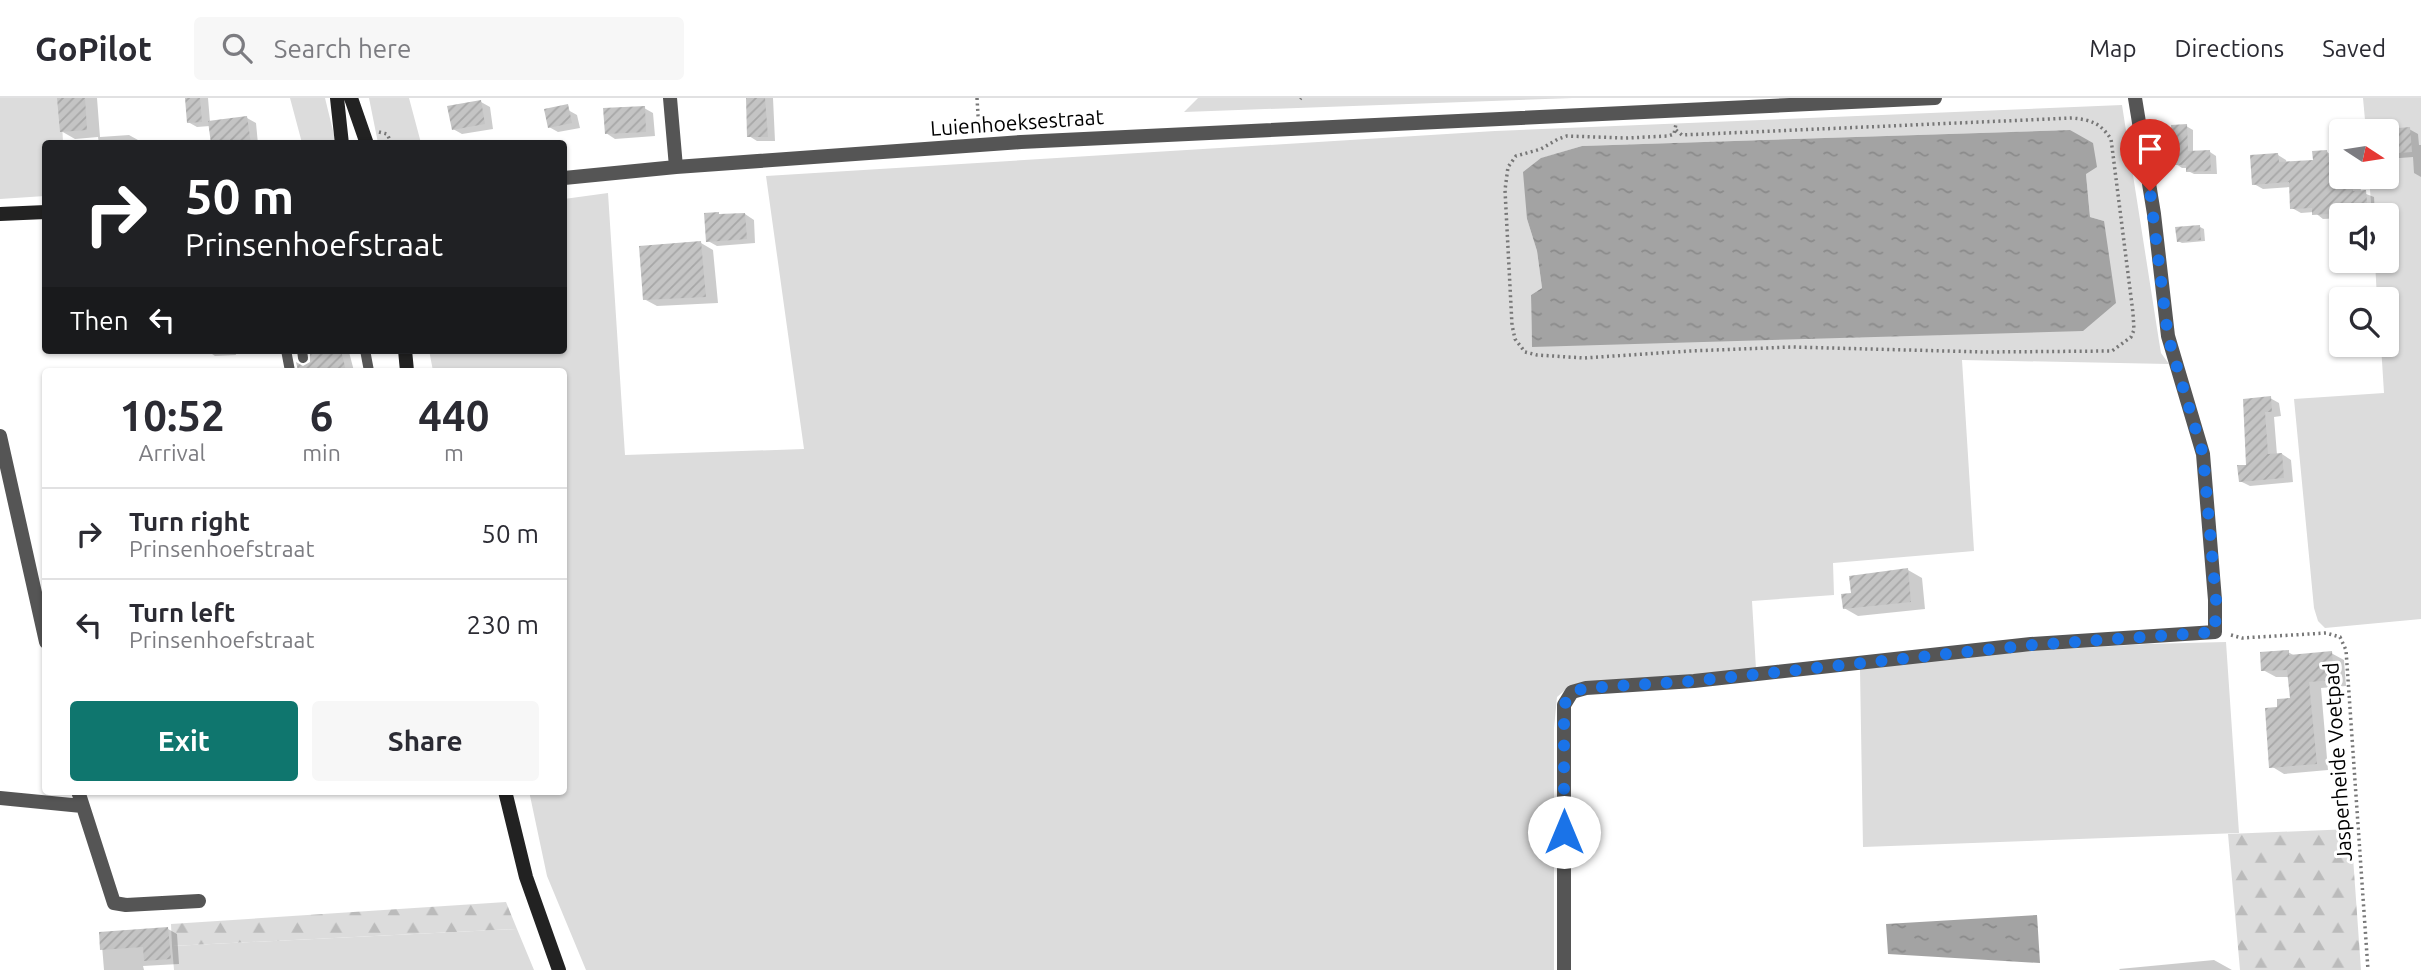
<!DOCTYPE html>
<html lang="en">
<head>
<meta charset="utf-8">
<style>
  body { margin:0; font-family:Ubuntu,sans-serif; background:#f7f7f7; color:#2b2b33; height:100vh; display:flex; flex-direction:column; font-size:26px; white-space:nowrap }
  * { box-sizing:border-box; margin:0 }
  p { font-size:23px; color:#7c7c81 }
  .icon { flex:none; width:38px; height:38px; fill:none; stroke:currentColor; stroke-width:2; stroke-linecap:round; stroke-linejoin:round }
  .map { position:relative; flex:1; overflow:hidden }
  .details { position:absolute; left:42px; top:270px; width:525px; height:427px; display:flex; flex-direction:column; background:#fff; border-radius:7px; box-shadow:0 2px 5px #0004 }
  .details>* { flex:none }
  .banner { position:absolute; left:42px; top:42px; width:525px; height:214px; border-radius:7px; box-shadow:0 2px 5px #0004; background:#202124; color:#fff; overflow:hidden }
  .needle { width:46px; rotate:102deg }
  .fabs { position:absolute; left:2329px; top:21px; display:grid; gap:14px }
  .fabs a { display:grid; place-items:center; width:70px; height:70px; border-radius:7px; background:#fff; box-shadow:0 2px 5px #0004; font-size:35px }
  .pin { position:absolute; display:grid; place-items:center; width:60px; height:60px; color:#fff; margin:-72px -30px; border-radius:50% 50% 50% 0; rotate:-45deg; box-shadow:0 0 7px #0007 }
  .pin .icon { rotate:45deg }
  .me { position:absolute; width:77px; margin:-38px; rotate:0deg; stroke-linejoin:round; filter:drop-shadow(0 0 5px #0008) }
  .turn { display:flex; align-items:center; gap:24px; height:147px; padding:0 28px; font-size:32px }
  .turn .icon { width:91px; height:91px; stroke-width:2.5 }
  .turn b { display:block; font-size:49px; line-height:60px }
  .then { display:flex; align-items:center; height:66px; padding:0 28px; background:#0003; gap:14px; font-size:26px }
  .eta { display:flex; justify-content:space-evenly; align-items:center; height:119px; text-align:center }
  .eta b { font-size:42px; font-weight:700; line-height:49px }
  .primary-button { display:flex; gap:14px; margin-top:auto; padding:14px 28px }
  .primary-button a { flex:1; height:80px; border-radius:7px; background:#0f766e; color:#fff; font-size:28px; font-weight:700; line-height:80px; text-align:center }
  .primary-button a+a { background:#f7f7f7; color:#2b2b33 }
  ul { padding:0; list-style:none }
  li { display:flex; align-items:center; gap:21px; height:91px; padding:0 28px; border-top:2px solid #e1e1e2 }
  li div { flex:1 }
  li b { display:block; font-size:26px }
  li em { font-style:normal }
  header { display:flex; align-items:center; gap:42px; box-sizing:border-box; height:98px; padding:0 35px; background:#fff; border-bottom:2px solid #e1e1e2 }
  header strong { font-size:33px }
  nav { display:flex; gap:38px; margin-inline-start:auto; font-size:24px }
  .search { width:490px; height:63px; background:#f7f7f7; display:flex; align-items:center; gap:18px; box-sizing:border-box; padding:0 24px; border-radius:7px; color:#7c7c81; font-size:26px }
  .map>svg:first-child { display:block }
  .grass { fill:#dcdcdc; fill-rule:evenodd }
  .forest { fill:url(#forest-firs) }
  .water { fill:url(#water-ripples) }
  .shadow { fill:#0003 }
  .building { fill:url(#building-hatch) }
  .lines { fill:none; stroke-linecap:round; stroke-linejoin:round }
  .path { stroke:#777; stroke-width:3.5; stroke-dasharray:2 3.5; stroke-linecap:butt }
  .lane { stroke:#555; stroke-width:10 }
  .street { stroke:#555; stroke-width:14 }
  .secondary { stroke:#222; stroke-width:14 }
  .route { stroke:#1a73e8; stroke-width:12; stroke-dasharray:0 21.6 }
  .labels { text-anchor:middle; stroke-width:6; stroke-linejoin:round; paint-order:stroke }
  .street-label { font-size:21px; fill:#000; stroke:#fff }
</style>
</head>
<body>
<header>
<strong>GoPilot</strong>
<div class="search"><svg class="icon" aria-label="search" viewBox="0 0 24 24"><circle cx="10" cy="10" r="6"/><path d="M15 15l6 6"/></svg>Search here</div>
<nav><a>Map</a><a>Directions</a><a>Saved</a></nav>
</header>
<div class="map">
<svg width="2421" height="872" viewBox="0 0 2421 872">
  <defs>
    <pattern id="forest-firs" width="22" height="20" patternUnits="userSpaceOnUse" patternTransform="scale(1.75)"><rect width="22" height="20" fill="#dcdcdc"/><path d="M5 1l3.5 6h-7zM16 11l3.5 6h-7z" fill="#bbb"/></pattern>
    <pattern id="water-ripples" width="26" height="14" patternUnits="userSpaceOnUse" patternTransform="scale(1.75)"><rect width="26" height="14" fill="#a3a3a3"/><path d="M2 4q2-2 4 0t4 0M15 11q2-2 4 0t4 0" fill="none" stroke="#8b8b8b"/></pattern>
    <pattern id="building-hatch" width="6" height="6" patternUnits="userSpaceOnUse" patternTransform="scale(1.75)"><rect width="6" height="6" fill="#c4c4c4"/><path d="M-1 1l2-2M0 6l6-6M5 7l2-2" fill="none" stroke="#a7a7a7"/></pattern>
  </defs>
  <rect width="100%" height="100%" fill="#fff"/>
  <path class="grass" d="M 0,0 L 61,0 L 63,45 L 46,46 L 45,98 L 0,101 Z
    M 290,0 L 325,0 L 336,45 L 302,45 Z
    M 369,0 L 409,0 L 421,45 L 378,45 Z
    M 1198,0 L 1573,0 L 1184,14 Z
    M 2363,0 L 2421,0 L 2421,521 L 2325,530 L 2318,523 L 2314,510 L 2294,301 L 2384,295 L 2381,247 L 2387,247 L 2387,201 L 2377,201 L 2375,163 L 2387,163 L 2387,117 L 2372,117 L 2369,79 L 2387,79 L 2387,33 L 2366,33 Z
    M 2122,7 L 2159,243 L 2161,255 L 2169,266 L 1962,262 L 1974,453 L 1833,465 L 1834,497 L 1752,503 L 1756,571 L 1570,588 L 1557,599 L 1554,630 L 1554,872 L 586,872 L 547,778 L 529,693 L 564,693 L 564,273 L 433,273 L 429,252 L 564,252 L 564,101 L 608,95 L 625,357 L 804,351 L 766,78 L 1495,33 ZM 2070,32 L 2086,76 L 2090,119 L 2104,123 L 1532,248 L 1531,197 L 1542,190 L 1537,153 L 1527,121 L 1542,60 L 1582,48 Z
    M 2226,544 L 2239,735 L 1863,749 L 1860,571 L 1985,556 L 2147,546 Z
    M 517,831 L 534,872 L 174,872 L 172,848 Z"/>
  <path class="forest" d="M 2351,731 L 2361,872 L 2240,872 L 2228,736 Z
    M 506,804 L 517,831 L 172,848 L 171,826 Z"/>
  <path class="water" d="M 2070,32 L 2093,45 L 2097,69 L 2086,76 L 2090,119 L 2104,123 L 2116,205 L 2083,233 L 1532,249 L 1531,197 L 1542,190 L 1537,153 L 1527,121 L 1523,74 L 1541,60 L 1582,48 Z
    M 2037,817 L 2040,865 L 1888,856 L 1886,826 Z"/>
  <path class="shadow" d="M 59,0 L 97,0 L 100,39 L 129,37 L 138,42 L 138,46 L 99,46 L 98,39 L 75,41 L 61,33 Z
    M 186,0 L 208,0 L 210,24 L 247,20 L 256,25 L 258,46 L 212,46 L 210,28 L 197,29 L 188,24 Z
    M 747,0 L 773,0 L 775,43 L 757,43 L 749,38 Z
    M 481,4 L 490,9 L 493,31 L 462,36 L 453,31 Z
    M 644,10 L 653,15 L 655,38 L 615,41 L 606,35 Z
    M 568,12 L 577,17 L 580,30 L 558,34 L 549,29 Z
    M 2186,28 L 2193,32 L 2193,55 L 2210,54 L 2216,58 L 2217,76 L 2194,76 L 2188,73 L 2188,70 L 2182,70 L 2176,66 Z
    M 2409,31 L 2418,36 L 2419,47 L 2421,47 L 2421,79 L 2414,75 L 2413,59 L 2387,61 L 2387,33 L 2382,33 Z
    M 2327,54 L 2335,59 L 2342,79 L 2360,79 L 2361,94 L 2374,99 L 2375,117 L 2342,117 L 2342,120 L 2323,121 L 2314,114 L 2301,115 L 2292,110 L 2291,89 L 2263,91 L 2254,86 L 2278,57 L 2286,62 L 2287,65 L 2314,63 Z
    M 745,116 L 754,122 L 755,145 L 717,148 L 708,143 Z
    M 2200,129 L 2204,131 L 2205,143 L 2182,145 L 2178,143 Z
    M 701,145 L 713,152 L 718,205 L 657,208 L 644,201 Z
    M 206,252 L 235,252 L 236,257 L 215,258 Z
    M 312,252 L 346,252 L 349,254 L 354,273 L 299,273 L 312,263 Z
    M 2270,300 L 2279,305 L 2281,318 L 2274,319 L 2277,357 L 2282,356 L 2291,362 L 2293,384 L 2250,388 L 2240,383 L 2248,368 L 2245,302 Z
    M 1908,472 L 1922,480 L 1925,511 L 1858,518 L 1844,510 L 1853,496 Z
    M 2288,554 L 2295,558 L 2331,555 L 2344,562 L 2346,588 L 2321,590 L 2328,672 L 2284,676 L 2271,668 L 2279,610 L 2292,602 L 2290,579 L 2276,579 L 2263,572 Z
    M 168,831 L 177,836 L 179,866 L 143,868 L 144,872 L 104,872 L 101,835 Z
    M 2214,862 L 2232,872 L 2120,872 L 2119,871 Z"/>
  <path class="building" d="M 57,0 L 85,0 L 87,32 L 60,34 Z
    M 185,0 L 200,0 L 202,24 L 187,25 Z
    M 746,0 L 765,0 L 768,39 L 747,39 Z
    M 481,2 L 485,26 L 452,32 L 447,8 Z
    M 568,6 L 572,25 L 548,30 L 544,11 Z
    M 645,8 L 646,34 L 605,36 L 603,10 Z
    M 247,18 L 251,46 L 211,46 L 208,23 Z
    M 2187,26 L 2188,53 L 2210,52 L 2211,73 L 2186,74 L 2186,67 L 2174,67 L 2171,27 Z
    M 2410,29 L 2412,54 L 2387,56 L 2387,31 Z
    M 2327,52 L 2328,59 L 2342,58 L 2342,79 L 2352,79 L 2353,93 L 2366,92 L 2368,117 L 2348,117 L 2348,115 L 2312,117 L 2312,110 L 2290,111 L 2289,84 L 2252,87 L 2250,57 L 2278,55 L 2279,64 L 2313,62 L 2312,53 Z
    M 719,114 L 719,116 L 745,115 L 747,141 L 706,144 L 704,115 Z
    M 2200,127 L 2201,142 L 2177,144 L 2175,129 Z
    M 701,143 L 706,199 L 643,202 L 639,148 Z
    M 310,252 L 341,252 L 346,273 L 298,273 L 296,264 L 303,268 L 310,264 Z
    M 2271,298 L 2272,314 L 2265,314 L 2268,356 L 2282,355 L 2284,380 L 2239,384 L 2237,367 L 2246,367 L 2243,301 Z
    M 1908,470 L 1911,504 L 1843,511 L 1841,496 L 1851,495 L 1849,478 Z
    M 2289,552 L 2289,557 L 2332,553 L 2334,582 L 2309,584 L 2317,666 L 2269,670 L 2265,610 L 2277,609 L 2277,601 L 2290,600 L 2287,572 L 2261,573 L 2260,554 Z
    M 168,829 L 171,861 L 144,863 L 143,849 L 100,852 L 99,834 Z"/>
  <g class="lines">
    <path class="path" d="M 977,0 L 979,33
      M 1300,1 L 1301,0
      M 1676,32 L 1682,37 L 2072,20 C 2092,22 2100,25 2111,41 L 2133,215 L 2134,232 L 2131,239 L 2112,253 L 1985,254 L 1792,249 L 1690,253 L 1584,260 L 1537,257 L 1525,254 L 1515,241 L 1512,227 L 1505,92 L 1508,69 L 1516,58 L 1541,51 L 1558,41 L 1567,38 L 1626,40 L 1668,38 L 1674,36 L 1676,26
      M 379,34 L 387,36 L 392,46
      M 2231,537 L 2242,540 L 2326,535 L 2340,539 L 2346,552 L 2368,872"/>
    <path class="lane" d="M 286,252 L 290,273
      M 302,252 L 303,260
      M 365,252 L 369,273"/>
    <path class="street" d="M 670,0 L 676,69
      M 564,80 L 676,69 L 1021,44 L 1935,0
      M 0,338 L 46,544
      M 78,693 L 114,805 L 126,807 L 199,803
      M 0,700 L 82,708
      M 1564,872 L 1564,607 L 1572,594 L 1586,590 L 1694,583 L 2031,546 L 2215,534 L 2215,502 L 2203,356 L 2168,238 L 2154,116 L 2135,0"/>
    <path class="secondary" d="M 337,0 L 342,46
      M 351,0 L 367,46
      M 0,116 L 46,114
      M 405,252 L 407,273
      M 505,693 L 526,779 L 559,872"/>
  </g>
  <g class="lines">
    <path class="route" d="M 1564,734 L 1564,607 L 1572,594 L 1586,590 L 1694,583 L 2031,547 L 2215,534 L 2216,502 L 2203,356 L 2168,239 L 2150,93"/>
  </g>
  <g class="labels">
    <g class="street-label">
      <text transform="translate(1017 25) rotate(-4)" y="7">Luienhoeksestraat</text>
      <text transform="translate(2338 664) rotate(-94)" y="7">Jasperheide Voetpad</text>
    </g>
  </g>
</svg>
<div class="fabs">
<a><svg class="needle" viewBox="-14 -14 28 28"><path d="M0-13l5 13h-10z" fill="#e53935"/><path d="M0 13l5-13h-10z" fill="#7c7c81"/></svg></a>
<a><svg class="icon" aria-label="sound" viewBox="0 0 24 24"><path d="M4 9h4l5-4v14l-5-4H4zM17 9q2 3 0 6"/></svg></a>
<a><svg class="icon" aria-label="search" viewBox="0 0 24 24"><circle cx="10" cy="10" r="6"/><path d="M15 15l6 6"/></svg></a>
</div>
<div class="pin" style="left:2150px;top:93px;background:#d93025"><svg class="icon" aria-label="arrive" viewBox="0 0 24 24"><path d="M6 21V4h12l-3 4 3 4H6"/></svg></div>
<svg class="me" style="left:1564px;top:734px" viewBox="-20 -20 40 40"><circle r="19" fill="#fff"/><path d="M0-13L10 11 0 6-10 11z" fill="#1a73e8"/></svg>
<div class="banner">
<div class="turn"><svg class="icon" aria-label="right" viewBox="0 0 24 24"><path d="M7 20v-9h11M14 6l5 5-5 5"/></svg><div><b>50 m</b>Prinsenhoefstraat</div></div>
<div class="then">Then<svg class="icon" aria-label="left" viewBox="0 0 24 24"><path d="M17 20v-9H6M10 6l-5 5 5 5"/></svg></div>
</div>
<section class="details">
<div class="eta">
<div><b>10:52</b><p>Arrival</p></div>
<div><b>6</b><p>min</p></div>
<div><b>440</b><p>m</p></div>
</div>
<ul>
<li><svg class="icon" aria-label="right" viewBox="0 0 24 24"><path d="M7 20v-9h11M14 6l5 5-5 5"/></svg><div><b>Turn right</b><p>Prinsenhoefstraat</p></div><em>50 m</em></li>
<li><svg class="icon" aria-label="left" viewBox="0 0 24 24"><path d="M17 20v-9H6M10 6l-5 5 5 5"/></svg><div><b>Turn left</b><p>Prinsenhoefstraat</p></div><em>230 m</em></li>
</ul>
<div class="primary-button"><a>Exit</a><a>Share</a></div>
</section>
</div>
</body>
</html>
